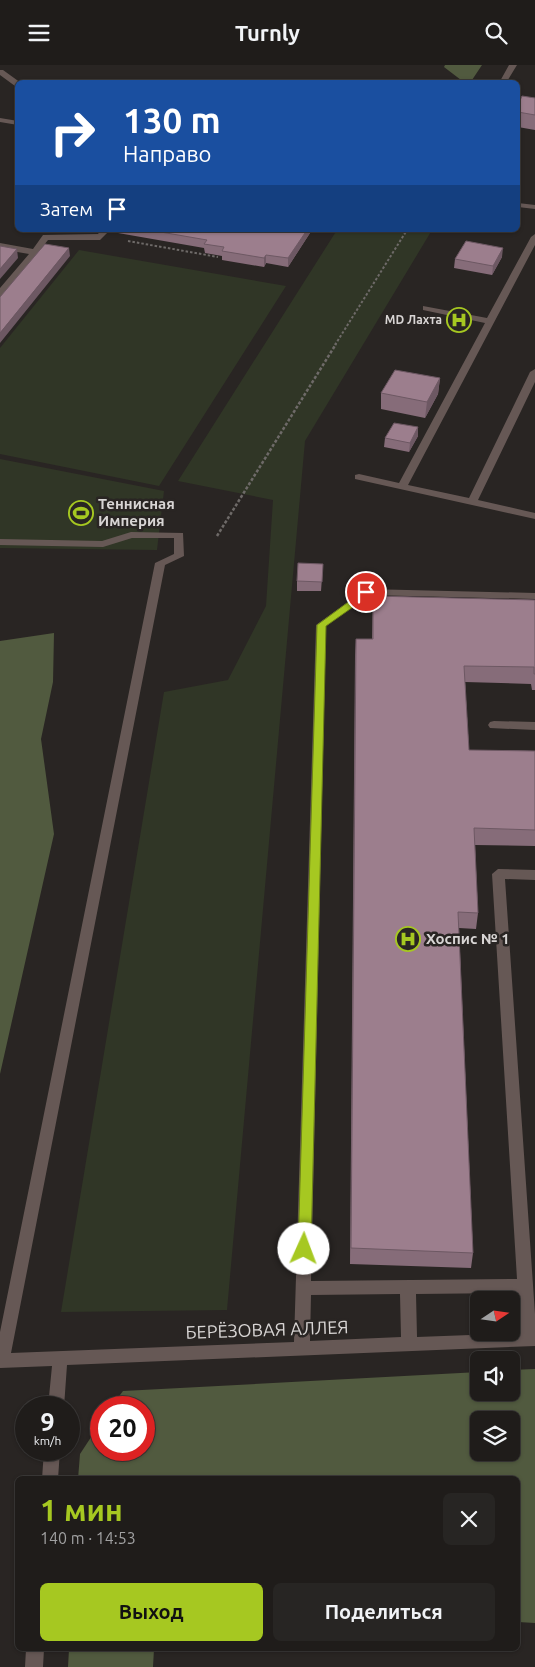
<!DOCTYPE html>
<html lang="ru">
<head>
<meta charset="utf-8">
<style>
  body { margin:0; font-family:Ubuntu,sans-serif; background:#272523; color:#f1f3f6; height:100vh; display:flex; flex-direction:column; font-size:19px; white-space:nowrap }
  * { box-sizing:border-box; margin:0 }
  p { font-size:16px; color:#a1a1a2 }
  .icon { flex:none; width:28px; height:28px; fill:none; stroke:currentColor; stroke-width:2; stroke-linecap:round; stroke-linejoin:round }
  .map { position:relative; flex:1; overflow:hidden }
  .panel { position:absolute; left:15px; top:1411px; width:505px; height:175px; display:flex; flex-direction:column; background:#1f1c1a; border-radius:8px; box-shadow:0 1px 4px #0004,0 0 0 1px #3c3a39 }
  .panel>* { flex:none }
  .top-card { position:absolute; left:15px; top:15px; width:505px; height:152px; border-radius:8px; box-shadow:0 1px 4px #0004,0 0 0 1px #3c3a39; background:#1a4fa0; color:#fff; overflow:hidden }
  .needle { width:32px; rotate:77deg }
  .fabs { position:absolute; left:470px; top:1226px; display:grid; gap:10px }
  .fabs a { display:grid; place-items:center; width:50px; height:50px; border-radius:8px; background:#1f1c1a; box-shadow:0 1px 4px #0004,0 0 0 1px #3c3a39; font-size:25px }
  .speed { position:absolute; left:15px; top:1331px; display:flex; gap:10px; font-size:25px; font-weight:700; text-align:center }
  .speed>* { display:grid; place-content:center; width:65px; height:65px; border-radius:50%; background:#1f1c1a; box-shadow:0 1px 4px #0004,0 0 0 1px #3c3a39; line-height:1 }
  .speed small { font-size:12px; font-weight:400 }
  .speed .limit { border:8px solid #d22; background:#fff; color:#111 }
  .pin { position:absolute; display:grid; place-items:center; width:42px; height:42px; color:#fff; margin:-21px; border:2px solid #fff; border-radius:50%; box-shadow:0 1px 5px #0007 }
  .me { position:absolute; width:55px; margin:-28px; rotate:2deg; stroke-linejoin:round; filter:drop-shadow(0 0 4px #0008) }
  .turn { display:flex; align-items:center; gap:18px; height:105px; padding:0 25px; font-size:22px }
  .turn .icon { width:65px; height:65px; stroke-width:2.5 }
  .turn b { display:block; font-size:35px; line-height:42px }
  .then { display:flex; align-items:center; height:48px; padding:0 25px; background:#0003; gap:10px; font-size:19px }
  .round { display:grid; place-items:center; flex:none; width:52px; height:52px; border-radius:8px; background:#272523 }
  .head { display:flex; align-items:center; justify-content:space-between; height:85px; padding:0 25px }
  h1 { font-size:30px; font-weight:700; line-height:38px; color:#a6c821 }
  .cta { display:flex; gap:10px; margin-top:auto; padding:10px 25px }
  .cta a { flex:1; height:58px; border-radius:8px; background:#a6c821; color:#111; font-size:20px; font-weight:700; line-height:58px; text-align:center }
  .cta a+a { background:#272523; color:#f1f3f6 }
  header { display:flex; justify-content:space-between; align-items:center; height:65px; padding:0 25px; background:#1f1c1a; font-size:22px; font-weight:700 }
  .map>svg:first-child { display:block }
  .green { fill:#303626 }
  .forest { fill:#515a3f; fill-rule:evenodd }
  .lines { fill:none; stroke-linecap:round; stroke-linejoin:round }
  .path-far1 { stroke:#6e6a68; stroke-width:2; stroke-dasharray:2.5 2; stroke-linecap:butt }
  .path { stroke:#6e6a68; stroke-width:2.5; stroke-dasharray:3 2; stroke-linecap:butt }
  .minor { fill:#665855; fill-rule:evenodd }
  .wall { fill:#866c79 }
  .shaded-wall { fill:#6d5863 }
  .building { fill:#9c7e8d; stroke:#6d5863 }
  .route { fill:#a6c821; stroke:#6c8215 }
  .labels { text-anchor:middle; stroke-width:5; stroke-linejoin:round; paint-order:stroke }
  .far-poi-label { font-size:12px; font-weight:bold; fill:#d8d5d4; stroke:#292523; text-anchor:end }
  .poi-label { font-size:15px; font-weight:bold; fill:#d8d5d4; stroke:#292523; text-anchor:start }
  .near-street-label { font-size:18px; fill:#d8d5d4; stroke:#292523 }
</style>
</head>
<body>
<header><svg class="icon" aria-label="menu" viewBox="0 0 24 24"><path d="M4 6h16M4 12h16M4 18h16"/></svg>Turnly<svg class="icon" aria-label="search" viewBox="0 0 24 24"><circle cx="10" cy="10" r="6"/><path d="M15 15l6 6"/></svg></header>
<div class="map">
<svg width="535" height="1602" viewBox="0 0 535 1602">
  <rect width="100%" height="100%" fill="#292523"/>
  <path class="green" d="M 337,165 L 432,165 L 305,376 L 227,1245 L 61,1247 L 164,627 L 228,615 L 266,541 L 273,435 L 178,416 Z
    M 79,185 L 286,221 L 159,421 L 0,389 L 0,283 Z
    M 0,394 L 164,426 L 157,485 L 0,483 Z"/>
  <path class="forest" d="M 445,0 L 482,0 L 470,18 L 459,17 L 461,15 L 444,2 Z
    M 54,568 L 53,617 L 41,674 L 54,769 L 0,1009 L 0,576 Z
    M 535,1304 L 535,1558 L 518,1557 L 518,1414 L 78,1414 L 80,1389 L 101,1357 L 101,1385 L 144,1385 L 144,1342 L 111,1342 L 123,1326 L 479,1307 L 479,1328 L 511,1328 L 511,1305 ZM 479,1355 L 511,1355 L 511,1388 L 479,1388 Z
    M 69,1584 L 154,1584 L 153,1602 L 68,1602 Z"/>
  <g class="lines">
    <path class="path-far1" d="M 128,176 L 218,192
      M 335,280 L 407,165"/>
    <path class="path" d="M 217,471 L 336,279"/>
    <path class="minor" d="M 509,0 L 517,0 L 506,18 L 499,18 Z
      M 0,5 L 3,5 L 21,18 L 18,18 L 18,21 L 15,21 L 0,10 Z
      M 0,53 L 18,56 L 18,60 L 0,57 Z
      M 518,138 L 535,140 L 535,144 L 518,142 Z
      M 101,165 L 110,165 L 100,175 L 48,175 L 3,231 L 0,232 L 0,223 L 29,189 L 0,184 L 0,178 L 33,184 L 43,170 L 98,169 Z
      M 535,169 L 535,180 L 408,420 L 469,433 L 530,307 L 535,304 L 535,317 L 478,435 L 535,448 L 535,454 L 355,414 L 355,410 L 359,409 L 399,418 L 485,258 L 423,245 L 423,241 L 487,253 L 531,172 Z
      M 131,467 L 183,468 L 184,491 L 165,500 L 11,1288 L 294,1277 L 316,560 L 366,524 L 535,528 L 535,534 L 368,530 L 326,561 L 311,1216 L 517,1214 L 492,809 L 498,804 L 535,805 L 535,815 L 505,814 L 535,1249 L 535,1281 L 67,1300 L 64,1342 L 48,1342 L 52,1301 L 0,1303 L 0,1267 L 155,498 L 174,489 L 174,473 L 132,473 L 103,482 L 0,480 L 0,474 L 102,476 ZM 518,1228 L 521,1268 L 417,1272 L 416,1229 ZM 400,1229 L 401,1272 L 310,1276 L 311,1230 Z
      M 494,656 L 535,657 L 535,665 L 490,663 L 488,660 L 490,657 Z
      M 44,1385 L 60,1385 L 58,1414 L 42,1414 Z
      M 26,1584 L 44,1584 L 43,1602 L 25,1602 Z"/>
  </g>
  <path class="wall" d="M 535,33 L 535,65 L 518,62 L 518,40 Z
    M 118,165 L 310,165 L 310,168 L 288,202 L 266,198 L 264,202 L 222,195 L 222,191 L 205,188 L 204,183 L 118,168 Z
    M 502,192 L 492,210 L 454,203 L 455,194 Z
    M 440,313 L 438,329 L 425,353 L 381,344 L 381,328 Z
    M 418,362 L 418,371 L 409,387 L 384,382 L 385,373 Z
    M 323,499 L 321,526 L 297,526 L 297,516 Z
    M 373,531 L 535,535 L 535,625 L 532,625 L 531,619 L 465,617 L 469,685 L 535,686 L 535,781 L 475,780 L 478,848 L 476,864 L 459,863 L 473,1188 L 471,1203 L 350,1199 L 355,591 L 356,574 L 372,574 Z"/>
  <path class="shaded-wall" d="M 307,165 L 310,165 L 310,168 L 288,202 L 288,193 Z
    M 69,183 L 70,191 L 0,278 L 0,268 Z
    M 503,183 L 502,192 L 492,210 L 493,201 Z
    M 17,184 L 18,193 L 0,214 L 0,204 Z
    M 266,190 L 266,198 L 264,202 L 264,193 Z
    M 440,313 L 438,329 L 425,353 L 427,337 Z
    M 418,362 L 418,371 L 409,387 L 410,378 Z"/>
  <path class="building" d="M 522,31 L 535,33 L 535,50 L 518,47 L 518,40 Z
    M 149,165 L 307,165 L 288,193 L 266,190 L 264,193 L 222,186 L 224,182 L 204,179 L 207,175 Z
    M 466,176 L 503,183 L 493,201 L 455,194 Z
    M 45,179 L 69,183 L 0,268 L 0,232 Z
    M 0,181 L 17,184 L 0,204 Z
    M 395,305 L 440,313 L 427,337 L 381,328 Z
    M 394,358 L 418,362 L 410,378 L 385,373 Z
    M 298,498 L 323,499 L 322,517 L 297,516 Z
    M 373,531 L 535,535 L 535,609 L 534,609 L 534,602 L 464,601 L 469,685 L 535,686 L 535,765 L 474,763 L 478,848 L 458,847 L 473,1188 L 351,1183 L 356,574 L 373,574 Z"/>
  <path class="route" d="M 366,524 L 370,525 L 370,530 L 326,561 L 311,1184 L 309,1188 L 300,1188 L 298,1184 L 317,560 Z"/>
  <defs>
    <symbol id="hospital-ring" viewBox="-11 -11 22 22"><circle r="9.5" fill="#292523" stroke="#a6c821" stroke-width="1.5"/><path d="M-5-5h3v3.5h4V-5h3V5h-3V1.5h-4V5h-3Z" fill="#a6c821"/></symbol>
    <symbol id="stadium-ring" viewBox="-11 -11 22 22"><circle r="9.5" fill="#292523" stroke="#a6c821" stroke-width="1.5"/><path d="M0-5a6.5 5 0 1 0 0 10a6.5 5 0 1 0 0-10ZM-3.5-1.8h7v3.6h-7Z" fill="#a6c821"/></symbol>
  </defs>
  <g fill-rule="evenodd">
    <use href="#hospital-ring" x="445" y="241" width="28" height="28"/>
    <use href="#stadium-ring" x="67" y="434" width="28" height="28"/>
    <use href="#hospital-ring" x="394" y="860" width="28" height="28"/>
  </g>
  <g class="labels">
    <g class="far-poi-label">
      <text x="442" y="259">MD Лахта</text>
    </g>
    <g class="poi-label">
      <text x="98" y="444">Теннисная<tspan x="98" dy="17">Империя</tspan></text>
      <text x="426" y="879">Хоспис № 1</text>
    </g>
    <g class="near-street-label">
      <text transform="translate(267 1265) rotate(-2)" y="6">БЕРЁЗОВАЯ АЛЛЕЯ</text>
    </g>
  </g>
</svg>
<div class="fabs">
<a><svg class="needle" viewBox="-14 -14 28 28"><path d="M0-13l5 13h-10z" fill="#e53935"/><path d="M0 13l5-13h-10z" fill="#a1a1a2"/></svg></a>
<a><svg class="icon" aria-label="sound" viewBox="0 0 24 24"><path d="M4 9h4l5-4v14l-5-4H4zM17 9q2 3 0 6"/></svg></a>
<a><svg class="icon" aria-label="layers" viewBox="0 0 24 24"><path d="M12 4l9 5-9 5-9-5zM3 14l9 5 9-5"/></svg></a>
</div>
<div class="speed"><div>9<small>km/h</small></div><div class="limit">20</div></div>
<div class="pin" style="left:366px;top:527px;background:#d93025"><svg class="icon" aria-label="arrive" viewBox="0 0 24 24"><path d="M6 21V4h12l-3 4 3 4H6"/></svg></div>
<svg class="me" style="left:304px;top:1184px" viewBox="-20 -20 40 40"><circle r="19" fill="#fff"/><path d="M0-13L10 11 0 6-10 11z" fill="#a6c821"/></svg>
<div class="top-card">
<div class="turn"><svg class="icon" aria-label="right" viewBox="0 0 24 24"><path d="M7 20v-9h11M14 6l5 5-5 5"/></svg><div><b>130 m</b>Направо</div></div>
<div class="then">Затем<svg class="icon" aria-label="arrive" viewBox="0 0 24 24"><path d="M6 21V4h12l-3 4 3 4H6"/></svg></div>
</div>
<section class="panel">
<div class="head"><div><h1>1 мин</h1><p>140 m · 14:53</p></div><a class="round"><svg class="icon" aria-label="close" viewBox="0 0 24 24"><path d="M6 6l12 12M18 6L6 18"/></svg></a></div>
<div class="cta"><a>Выход</a><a>Поделиться</a></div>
</section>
</div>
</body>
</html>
